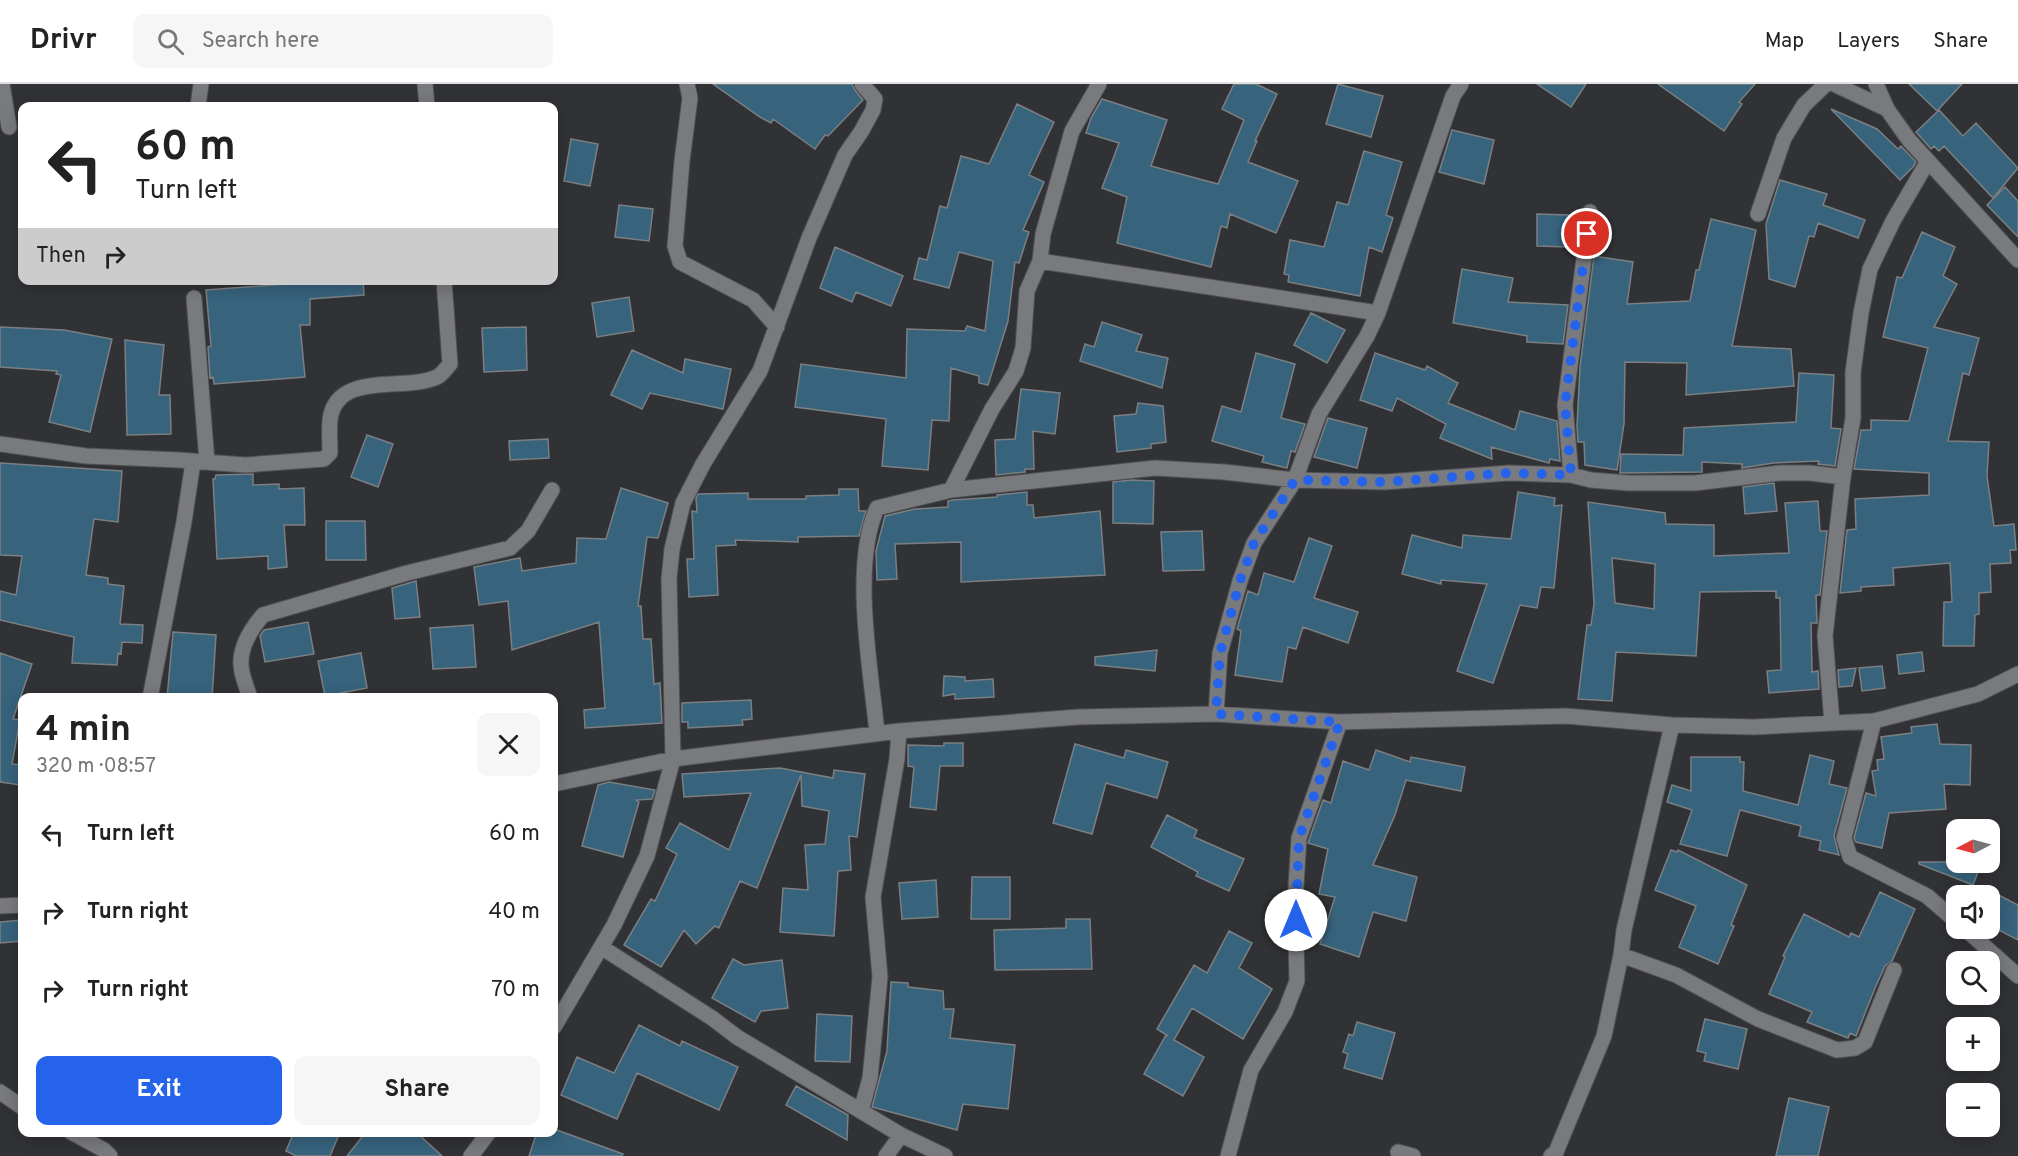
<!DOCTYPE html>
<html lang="en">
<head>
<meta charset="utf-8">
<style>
  body { margin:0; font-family:Overpass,sans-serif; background:#f6f6f6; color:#222; height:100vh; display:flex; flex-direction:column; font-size:22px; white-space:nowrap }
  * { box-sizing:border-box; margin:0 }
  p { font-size:20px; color:#767676 }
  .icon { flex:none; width:33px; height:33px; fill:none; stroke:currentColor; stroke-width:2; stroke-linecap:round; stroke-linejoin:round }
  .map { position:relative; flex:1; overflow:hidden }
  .details { position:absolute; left:18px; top:609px; width:540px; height:444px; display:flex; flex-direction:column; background:#fff; border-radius:12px; box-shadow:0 3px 15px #0003 }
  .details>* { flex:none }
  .guide { position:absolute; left:18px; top:18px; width:540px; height:183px; border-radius:12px; box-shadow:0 3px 15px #0003; background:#fff; color:#222; overflow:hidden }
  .needle { width:39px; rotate:264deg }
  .controls { position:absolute; left:1946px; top:735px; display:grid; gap:12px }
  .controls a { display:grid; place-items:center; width:54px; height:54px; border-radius:12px; background:#fff; box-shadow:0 3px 15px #0003; font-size:30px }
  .pin { position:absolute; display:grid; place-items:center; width:51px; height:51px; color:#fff; margin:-26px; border:3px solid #fff; border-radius:50%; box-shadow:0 2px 6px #0007 }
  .me { position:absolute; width:66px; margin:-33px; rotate:0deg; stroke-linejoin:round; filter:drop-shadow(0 0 4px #0008) }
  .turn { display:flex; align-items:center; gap:21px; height:126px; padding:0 18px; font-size:27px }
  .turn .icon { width:78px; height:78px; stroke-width:2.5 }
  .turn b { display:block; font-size:42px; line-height:51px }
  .then { display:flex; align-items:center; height:57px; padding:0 18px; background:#0003; gap:12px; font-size:22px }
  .round { display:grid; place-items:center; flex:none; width:63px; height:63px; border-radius:12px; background:#f6f6f6 }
  .head { display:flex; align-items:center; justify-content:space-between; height:102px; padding:0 18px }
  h1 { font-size:36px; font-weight:700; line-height:45px }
  .action { display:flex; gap:12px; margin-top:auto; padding:12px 18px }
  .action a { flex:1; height:69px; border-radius:12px; background:#2563eb; color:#fff; font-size:24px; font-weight:700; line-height:69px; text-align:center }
  .action a+a { background:#f6f6f6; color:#222 }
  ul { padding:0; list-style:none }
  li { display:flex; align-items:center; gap:18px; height:78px; padding:0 18px }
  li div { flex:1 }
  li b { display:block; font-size:22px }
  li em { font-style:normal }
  header { display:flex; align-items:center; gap:36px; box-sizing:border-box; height:84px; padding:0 30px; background:#fff; border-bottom:2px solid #e0e0e0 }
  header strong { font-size:28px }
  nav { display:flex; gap:33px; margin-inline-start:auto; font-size:21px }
  .search { width:420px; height:54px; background:#f6f6f6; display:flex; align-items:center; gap:15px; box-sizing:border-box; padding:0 21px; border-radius:12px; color:#767676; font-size:22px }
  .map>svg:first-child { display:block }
  .building { fill:#37637d; stroke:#7c7f81; stroke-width:1.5; fill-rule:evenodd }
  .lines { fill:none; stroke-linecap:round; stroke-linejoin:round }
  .minor-casing { stroke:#4f5053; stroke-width:17 }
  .minor { stroke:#797a7d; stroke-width:15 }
  .route { stroke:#2563eb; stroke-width:10; stroke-dasharray:0 18 }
</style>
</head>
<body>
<header>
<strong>Drivr</strong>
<div class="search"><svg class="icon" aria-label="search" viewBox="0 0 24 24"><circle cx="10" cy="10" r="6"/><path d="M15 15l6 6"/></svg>Search here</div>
<nav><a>Map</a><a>Layers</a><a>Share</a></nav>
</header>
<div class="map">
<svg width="2018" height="1072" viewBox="0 0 2018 1072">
  <rect width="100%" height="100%" fill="#313235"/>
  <path class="building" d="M 713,0 L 852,0 L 855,6 L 863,16 L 828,52 L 825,51 L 815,65 L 773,35 L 771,39 L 760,33 Z
    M 1234,0 L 1256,0 L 1277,10 L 1255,57 L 1257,57 L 1248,78 L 1298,97 L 1276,149 L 1230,130 L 1227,144 L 1221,142 L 1211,183 L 1117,159 L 1127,113 L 1102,104 L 1119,59 L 1086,49 L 1091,34 L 1102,15 L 1167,36 L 1151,82 L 1218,100 L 1244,36 L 1222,25 Z
    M 1338,0 L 1383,12 L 1371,53 L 1326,40 Z
    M 1537,0 L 1586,0 L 1571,23 Z
    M 1658,0 L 1755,0 L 1739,18 L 1742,20 L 1724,47 Z
    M 1909,0 L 1962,0 L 1937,27 Z
    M 1017,20 L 1054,38 L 1029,91 L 1044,98 L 1023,146 L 1029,148 L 1019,179 L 1015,178 L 1008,237 L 988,301 L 979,299 L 979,292 L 951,284 L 949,337 L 932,336 L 928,386 L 882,382 L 886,335 L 795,323 L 801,280 L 906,294 L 907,245 L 965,247 L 967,242 L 985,247 L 993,177 L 959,168 L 949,204 L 914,195 L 919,174 L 927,176 L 940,122 L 947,124 L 961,72 L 989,80 Z
    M 1831,25 L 1877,45 L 1898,65 L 1901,62 L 1916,78 L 1913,83 L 1900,96 Z
    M 1939,26 L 1963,52 L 1976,39 L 2018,84 L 1993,114 L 1944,62 L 1939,67 L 1934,62 L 1931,65 L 1916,48 Z
    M 1452,46 L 1494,56 L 1484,100 L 1439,88 Z
    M 571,55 L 598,60 L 590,102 L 564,97 Z
    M 1364,67 L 1402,78 L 1386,131 L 1393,134 L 1382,168 L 1369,163 L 1360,212 L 1288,198 L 1289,191 L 1284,190 L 1290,156 L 1324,163 L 1337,118 L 1348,121 Z
    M 1780,96 L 1827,110 L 1823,121 L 1865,136 L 1858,154 L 1818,139 L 1814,153 L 1809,152 L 1795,203 L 1769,195 L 1766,140 Z
    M 2005,103 L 2018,117 L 2018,153 L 1987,121 Z
    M 619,121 L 653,125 L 649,157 L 615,153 Z
    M 1537,130 L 1569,131 L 1568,163 L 1537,162 Z
    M 1711,135 L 1756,146 L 1732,262 L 1791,265 L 1794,302 L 1686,311 L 1687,279 L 1625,278 L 1624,340 L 1617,386 L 1585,381 L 1584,358 L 1578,358 L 1577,342 L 1580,283 L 1594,172 L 1633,178 L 1627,220 L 1690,217 L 1696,186 L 1699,186 Z
    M 1922,148 L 1955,163 L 1943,192 L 1957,200 L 1934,243 L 1979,254 L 1969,291 L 1963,289 L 1948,357 L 1989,358 L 1987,392 L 1994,442 L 2014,440 L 2016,466 L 2010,466 L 2011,479 L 1990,480 L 1991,508 L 1979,509 L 1979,530 L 1975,531 L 1974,562 L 1943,562 L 1944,518 L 1952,518 L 1950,479 L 1893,484 L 1894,501 L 1861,503 L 1861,507 L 1840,509 L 1847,446 L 1856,445 L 1855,415 L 1929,411 L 1929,389 L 1854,385 L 1861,346 L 1871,346 L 1871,336 L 1909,337 L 1928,264 L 1883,253 L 1897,193 L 1902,194 Z
    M 835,163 L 903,192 L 891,222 L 856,208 L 852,218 L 820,204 Z
    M 1462,185 L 1513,194 L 1508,218 L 1568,221 L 1563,260 L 1527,258 L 1527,252 L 1453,239 Z
    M 287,196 L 363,196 L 364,211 L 310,215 L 310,241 L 300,241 L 305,293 L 214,300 L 213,293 L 210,294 L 208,263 L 211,262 L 206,206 L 287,200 Z
    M 629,213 L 634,247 L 597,253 L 592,219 Z
    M 1311,229 L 1345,246 L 1327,279 L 1294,261 Z
    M 1102,238 L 1142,251 L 1136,267 L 1168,274 L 1162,304 L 1080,277 L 1085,260 L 1094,263 Z
    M 0,243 L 64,246 L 112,255 L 90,348 L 49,338 L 61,291 L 56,290 L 57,287 L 0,283 Z
    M 526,243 L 527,286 L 484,288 L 482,244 Z
    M 125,256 L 164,261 L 159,311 L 170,311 L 171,350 L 127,351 Z
    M 632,266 L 683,289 L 685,275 L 731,285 L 723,325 L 650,309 L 642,325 L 611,311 Z
    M 1256,269 L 1295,280 L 1281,334 L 1305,340 L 1295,368 L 1291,367 L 1287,384 L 1262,378 L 1264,372 L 1212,357 L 1222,322 L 1241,328 Z
    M 1375,269 L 1425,286 L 1427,282 L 1458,299 L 1448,319 L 1515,346 L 1520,327 L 1557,337 L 1560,377 L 1550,375 L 1549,379 L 1491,363 L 1492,375 L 1440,354 L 1446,340 L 1397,314 L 1392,327 L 1360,316 Z
    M 1799,289 L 1834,291 L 1831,344 L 1841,345 L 1835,382 L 1818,380 L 1819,377 L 1773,379 L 1742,384 L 1742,380 L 1702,378 L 1702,388 L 1620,389 L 1621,370 L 1683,371 L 1684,344 L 1796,338 Z
    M 1021,305 L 1060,309 L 1055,350 L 1033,347 L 1034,385 L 1025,385 L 1025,388 L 996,391 L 995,356 L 1015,355 Z
    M 1138,319 L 1163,322 L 1166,358 L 1151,360 L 1151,364 L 1117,368 L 1114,332 L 1136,330 Z
    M 1328,334 L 1367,344 L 1357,384 L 1314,373 Z
    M 367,351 L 393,360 L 378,403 L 351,393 Z
    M 548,355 L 549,374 L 510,376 L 509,357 Z
    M 0,379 L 122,387 L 118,438 L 94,435 L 86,491 L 108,494 L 108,500 L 124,502 L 120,540 L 143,541 L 142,559 L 122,558 L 121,570 L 118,569 L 117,581 L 72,579 L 74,553 L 0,536 L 0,507 L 16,511 L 22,472 L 0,471 Z
    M 253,390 L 253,401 L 279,400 L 279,405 L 304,404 L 305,441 L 284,441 L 287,483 L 268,485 L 268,472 L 217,475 L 213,395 L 215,395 L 216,391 Z
    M 1132,396 L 1154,397 L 1153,440 L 1113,439 L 1113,398 Z
    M 1774,399 L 1777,427 L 1745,430 L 1743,403 Z
    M 621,404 L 668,419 L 658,454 L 647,453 L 638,522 L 641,522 L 643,555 L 651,555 L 654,600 L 660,599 L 662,639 L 585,644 L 584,626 L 605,624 L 599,538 L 512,566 L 508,517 L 479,521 L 474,483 L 520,474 L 522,487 L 576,479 L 577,454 L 606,455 Z
    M 839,405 L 858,405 L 859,427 L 866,427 L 859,452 L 798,453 L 798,458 L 735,456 L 736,461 L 716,462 L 718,511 L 689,513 L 687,475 L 694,475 L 692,427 L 697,428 L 696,414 L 698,410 L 748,409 L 748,415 L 806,415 L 806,412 L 839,411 Z
    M 1027,408 L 1027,421 L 1033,421 L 1034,434 L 1100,427 L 1105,491 L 961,498 L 961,458 L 895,460 L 897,495 L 877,496 L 876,467 L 885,432 L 915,425 L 948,423 L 948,417 L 953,416 L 997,413 L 997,411 Z
    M 1518,408 L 1555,414 L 1554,422 L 1562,421 L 1554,504 L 1541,503 L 1537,524 L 1520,521 L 1493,599 L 1457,587 L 1487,500 L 1441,496 L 1441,500 L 1402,490 L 1412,451 L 1462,464 L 1463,451 L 1511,455 Z
    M 1818,417 L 1820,447 L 1827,447 L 1820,511 L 1816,511 L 1817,539 L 1811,539 L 1812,588 L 1818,587 L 1819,605 L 1769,609 L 1767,587 L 1781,586 L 1780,514 L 1776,514 L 1776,507 L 1700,508 L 1696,572 L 1616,568 L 1612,617 L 1578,615 L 1587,541 L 1591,541 L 1594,520 L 1588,418 L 1665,429 L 1666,440 L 1714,441 L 1714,472 L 1789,469 L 1785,419 ZM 1612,474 L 1655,480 L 1654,525 L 1615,519 Z
    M 326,437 L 365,437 L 366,476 L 326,476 Z
    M 1202,447 L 1204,486 L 1163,487 L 1161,448 Z
    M 1309,454 L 1332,462 L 1314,514 L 1358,528 L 1348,559 L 1303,543 L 1296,565 L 1288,563 L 1282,598 L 1235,591 L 1241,547 L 1237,545 L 1248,507 L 1258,511 L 1264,489 L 1294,498 Z
    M 416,497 L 420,533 L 395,535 L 392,504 Z
    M 308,538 L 314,570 L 265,578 L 260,552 L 264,546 Z
    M 473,541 L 476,583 L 433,585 L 430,544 Z
    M 173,548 L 216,551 L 212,614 L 167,614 Z
    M 1157,566 L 1155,587 L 1095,581 L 1095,573 Z
    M 1922,568 L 1924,587 L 1899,590 L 1897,571 Z
    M 0,569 L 32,580 L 13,635 L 20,636 L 12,680 L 22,681 L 20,701 L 0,698 Z
    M 361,569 L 367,604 L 325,612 L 318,577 Z
    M 1882,582 L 1885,604 L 1862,607 L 1859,584 Z
    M 1856,584 L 1852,602 L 1839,603 L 1838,586 Z
    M 944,592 L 965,593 L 965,597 L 993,595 L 994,613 L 955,615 L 955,610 L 943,612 Z
    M 751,616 L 752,635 L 742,636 L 743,641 L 688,644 L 688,638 L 682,638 L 682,619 Z
    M 1937,640 L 1940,660 L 1971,661 L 1970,701 L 1944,700 L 1946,725 L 1889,729 L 1882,764 L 1856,758 L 1854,754 L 1866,709 L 1876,712 L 1872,687 L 1878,686 L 1877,676 L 1884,675 L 1881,653 L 1912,649 L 1911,643 Z
    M 944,659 L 963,659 L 963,682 L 940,682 L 936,726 L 910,723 L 914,683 L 908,682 L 908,661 L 944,662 Z
    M 1075,660 L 1124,674 L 1126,666 L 1168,678 L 1157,714 L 1106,699 L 1092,750 L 1053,739 Z
    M 1376,666 L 1410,678 L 1411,673 L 1465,683 L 1461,707 L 1406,696 L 1395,731 L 1373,781 L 1417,793 L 1406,837 L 1373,828 L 1359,873 L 1320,860 L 1335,813 L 1319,810 L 1328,765 L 1308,759 L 1309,756 L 1323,716 L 1331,719 L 1343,677 L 1369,686 Z
    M 1810,671 L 1834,677 L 1829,700 L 1847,704 L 1834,752 L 1839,771 L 1819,766 L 1821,757 L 1799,752 L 1801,742 L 1740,726 L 1727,772 L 1680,760 L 1692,726 L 1667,718 L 1672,701 L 1691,707 L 1691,673 L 1740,673 L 1740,678 L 1744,678 L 1743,707 L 1798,721 Z
    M 780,684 L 833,694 L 834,686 L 865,690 L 857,753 L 849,752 L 851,786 L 838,787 L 834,852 L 780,848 L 783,804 L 808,806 L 805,761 L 825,760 L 829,727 L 802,722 L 801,691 L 757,804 L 740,797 L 719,844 L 715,842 L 696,860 L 684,846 L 661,883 L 624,861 L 651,815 L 655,817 L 677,770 L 666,764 L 680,739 L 729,766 L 751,709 L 684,713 L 682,690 Z
    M 609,698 L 655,706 L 652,715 L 636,716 L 639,718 L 623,773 L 582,762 L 598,701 Z
    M 1167,731 L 1197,746 L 1194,753 L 1244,775 L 1229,807 L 1196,792 L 1198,788 L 1151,763 Z
    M 1671,766 L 1677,768 L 1678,766 L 1747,801 L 1731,841 L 1734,842 L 1718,880 L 1679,863 L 1696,822 L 1655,806 Z
    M 1919,778 L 1982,778 L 1973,801 L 1919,780 Z
    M 972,793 L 1010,793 L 1010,835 L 971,835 Z
    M 936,796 L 938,833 L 902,835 L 899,799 Z
    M 1989,806 L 2018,821 L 2018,856 L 1989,841 Z
    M 1880,808 L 1915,825 L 1892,877 L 1885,882 L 1875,904 L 1856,952 L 1850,949 L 1848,954 L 1807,938 L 1812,928 L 1769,910 L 1785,873 L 1783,872 L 1804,830 L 1849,853 L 1851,849 L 1859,853 Z
    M 1066,835 L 1090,835 L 1092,885 L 995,886 L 994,846 L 1066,844 Z
    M 22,836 L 22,857 L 0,859 L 0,838 Z
    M 1229,847 L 1252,859 L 1239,884 L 1272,905 L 1243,955 L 1192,924 L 1174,956 L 1204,973 L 1183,1012 L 1144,990 L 1166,951 L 1168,952 L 1157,945 L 1194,881 L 1207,889 Z
    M 733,875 L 744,881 L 782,876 L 788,924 L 761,927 L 755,938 L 712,914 Z
    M 891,898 L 908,899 L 908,903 L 943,907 L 944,925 L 954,925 L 950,954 L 1015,961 L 1008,1025 L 963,1020 L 957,1046 L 872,1023 L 887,967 Z
    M 817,930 L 852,932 L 850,978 L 815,977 Z
    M 1705,935 L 1747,945 L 1738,985 L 1704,977 L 1706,969 L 1697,967 Z
    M 1357,938 L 1395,949 L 1382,995 L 1344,984 L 1348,970 L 1343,968 L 1349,950 L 1353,952 Z
    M 639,941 L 680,962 L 682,957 L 738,983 L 719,1026 L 637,989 L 617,1035 L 561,1011 L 577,973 L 614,989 Z
    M 796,1002 L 848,1031 L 847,1056 L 786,1021 Z
    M 1789,1014 L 1829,1023 L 1818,1072 L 1776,1072 Z
    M 554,1045 L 623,1070 L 622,1072 L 529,1072 L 537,1048 L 554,1048 Z
    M 294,1048 L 340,1048 L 330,1072 L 296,1072 L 286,1067 Z
    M 366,1048 L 416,1048 L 442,1072 L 347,1072 Z"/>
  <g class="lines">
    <defs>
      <path id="minor" d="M 2,0 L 9,43
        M 425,0 L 427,22
        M 687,0 L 690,14 L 682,77 L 675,162 L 680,178 L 753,216 L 777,243
        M 1834,0 L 1887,25
        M 1876,0 L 1887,25 L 1909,56 L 2018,176
        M 198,22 L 201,0
        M 1590,128 L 1565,321 L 1571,391 L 1591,396 L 1628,399 L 1695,399 L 1780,389 L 1810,389 L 1843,393
        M 1758,130 L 1784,54 L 1804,21 L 1826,0
        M 1040,177 L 1378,229
        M 194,214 L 207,378
        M 0,360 L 86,372 L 179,376 L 245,381 L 324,375 L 330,369 C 330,358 329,347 330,336 C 336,286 405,308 437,293 C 442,291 446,284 450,280 L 444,196
        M 951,406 L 1155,384 L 1224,388 L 1295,396 L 1385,398 L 1509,389 L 1571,391
        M 150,614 L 184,438 L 193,378
        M 250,614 C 247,603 241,591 241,580 C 240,562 252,544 263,531 L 407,489 L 510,464 L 528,447 L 552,406
        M 1216,630 L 1220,569 L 1240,497 L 1254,459 L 1295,396 L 1319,330 L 1367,252 L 1378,229 L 1453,12 L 1461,0
        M 1874,637 L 1844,754 L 1850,773 L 1927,812 L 1956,837
        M 1832,639 L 1825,552 L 1843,393 L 1853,334 L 1853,288 L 1861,229 L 1870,185 L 1893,137 L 1928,77
        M 1672,641 L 1624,846 L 1621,871 L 1676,891 L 1758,935 L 1837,966 L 1855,964 L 1865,958 L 1894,886
        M 877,649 C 871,586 851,482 877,424 L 951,406 L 992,325 L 1016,287 L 1023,264 L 1027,207 L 1040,177 L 1043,150 L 1072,47 L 1099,0
        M 554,700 L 673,675 L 899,647 L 1078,633 L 1216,630 L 1340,638 L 1566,632 L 1672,641 L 1754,643 L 1874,637 L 1978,610 L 2018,590
        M 0,822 L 22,821
        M 1964,844 L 2018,892
        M 601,863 L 712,934 L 737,953 L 901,1051 L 945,1072
        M 554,943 L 614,841 L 647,772 L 673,675 L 669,495 L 672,465 L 683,419 L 703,380 L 760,287 L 809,154 L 845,71 L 861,48 L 873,26 L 875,15 L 862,0
        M 0,1008 L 22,1023
        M 861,1027 L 870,994 L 880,893 L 873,813 L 897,675 L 899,647
        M 71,1048 L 104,1066 L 110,1072
        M 1398,1068 L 1413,1072
        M 471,1072 L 489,1048
        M 886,1072 L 901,1051
        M 1228,1072 L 1251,986 L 1285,928 L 1297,897 L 1295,818 L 1299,754 L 1340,638
        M 1551,1072 L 1556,1068 L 1604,952 L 1621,871"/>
    </defs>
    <use href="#minor" class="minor-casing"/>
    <use href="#minor" class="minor"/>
  </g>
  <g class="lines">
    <path class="route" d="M 1296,836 L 1299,754 L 1340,638 L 1216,630 L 1220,569 L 1240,497 L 1254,459 L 1295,396 L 1385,398 L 1509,389 L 1571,391 L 1565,321 L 1587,150"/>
  </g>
</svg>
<div class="controls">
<a><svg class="needle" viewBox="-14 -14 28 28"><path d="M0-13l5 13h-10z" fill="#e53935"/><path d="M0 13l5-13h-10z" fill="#767676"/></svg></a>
<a><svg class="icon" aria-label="sound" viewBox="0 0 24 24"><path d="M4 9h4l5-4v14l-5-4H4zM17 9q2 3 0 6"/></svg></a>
<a><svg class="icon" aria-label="search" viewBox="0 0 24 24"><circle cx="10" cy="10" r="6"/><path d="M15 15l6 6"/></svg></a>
<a>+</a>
<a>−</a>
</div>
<div class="pin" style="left:1587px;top:150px;background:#d93025"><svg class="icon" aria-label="arrive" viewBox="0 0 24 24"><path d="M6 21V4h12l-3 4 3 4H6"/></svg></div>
<svg class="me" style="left:1296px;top:836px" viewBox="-20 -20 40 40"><circle r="19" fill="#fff"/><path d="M0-13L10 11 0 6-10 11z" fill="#2563eb"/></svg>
<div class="guide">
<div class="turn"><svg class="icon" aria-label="left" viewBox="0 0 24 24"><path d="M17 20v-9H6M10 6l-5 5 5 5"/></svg><div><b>60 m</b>Turn left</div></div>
<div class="then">Then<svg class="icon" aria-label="right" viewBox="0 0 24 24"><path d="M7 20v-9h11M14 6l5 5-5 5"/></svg></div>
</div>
<section class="details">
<div class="head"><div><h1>4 min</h1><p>320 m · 08:57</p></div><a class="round"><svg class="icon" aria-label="close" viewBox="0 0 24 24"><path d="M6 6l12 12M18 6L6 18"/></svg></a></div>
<ul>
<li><svg class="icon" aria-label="left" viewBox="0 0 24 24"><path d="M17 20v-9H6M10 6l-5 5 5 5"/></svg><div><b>Turn left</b></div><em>60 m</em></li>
<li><svg class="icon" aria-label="right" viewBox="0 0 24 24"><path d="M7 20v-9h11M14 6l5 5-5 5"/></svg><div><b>Turn right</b></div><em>40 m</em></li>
<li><svg class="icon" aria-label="right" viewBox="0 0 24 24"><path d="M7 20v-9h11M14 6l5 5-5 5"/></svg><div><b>Turn right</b></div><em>70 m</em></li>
</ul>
<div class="action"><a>Exit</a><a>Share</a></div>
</section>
</div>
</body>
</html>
